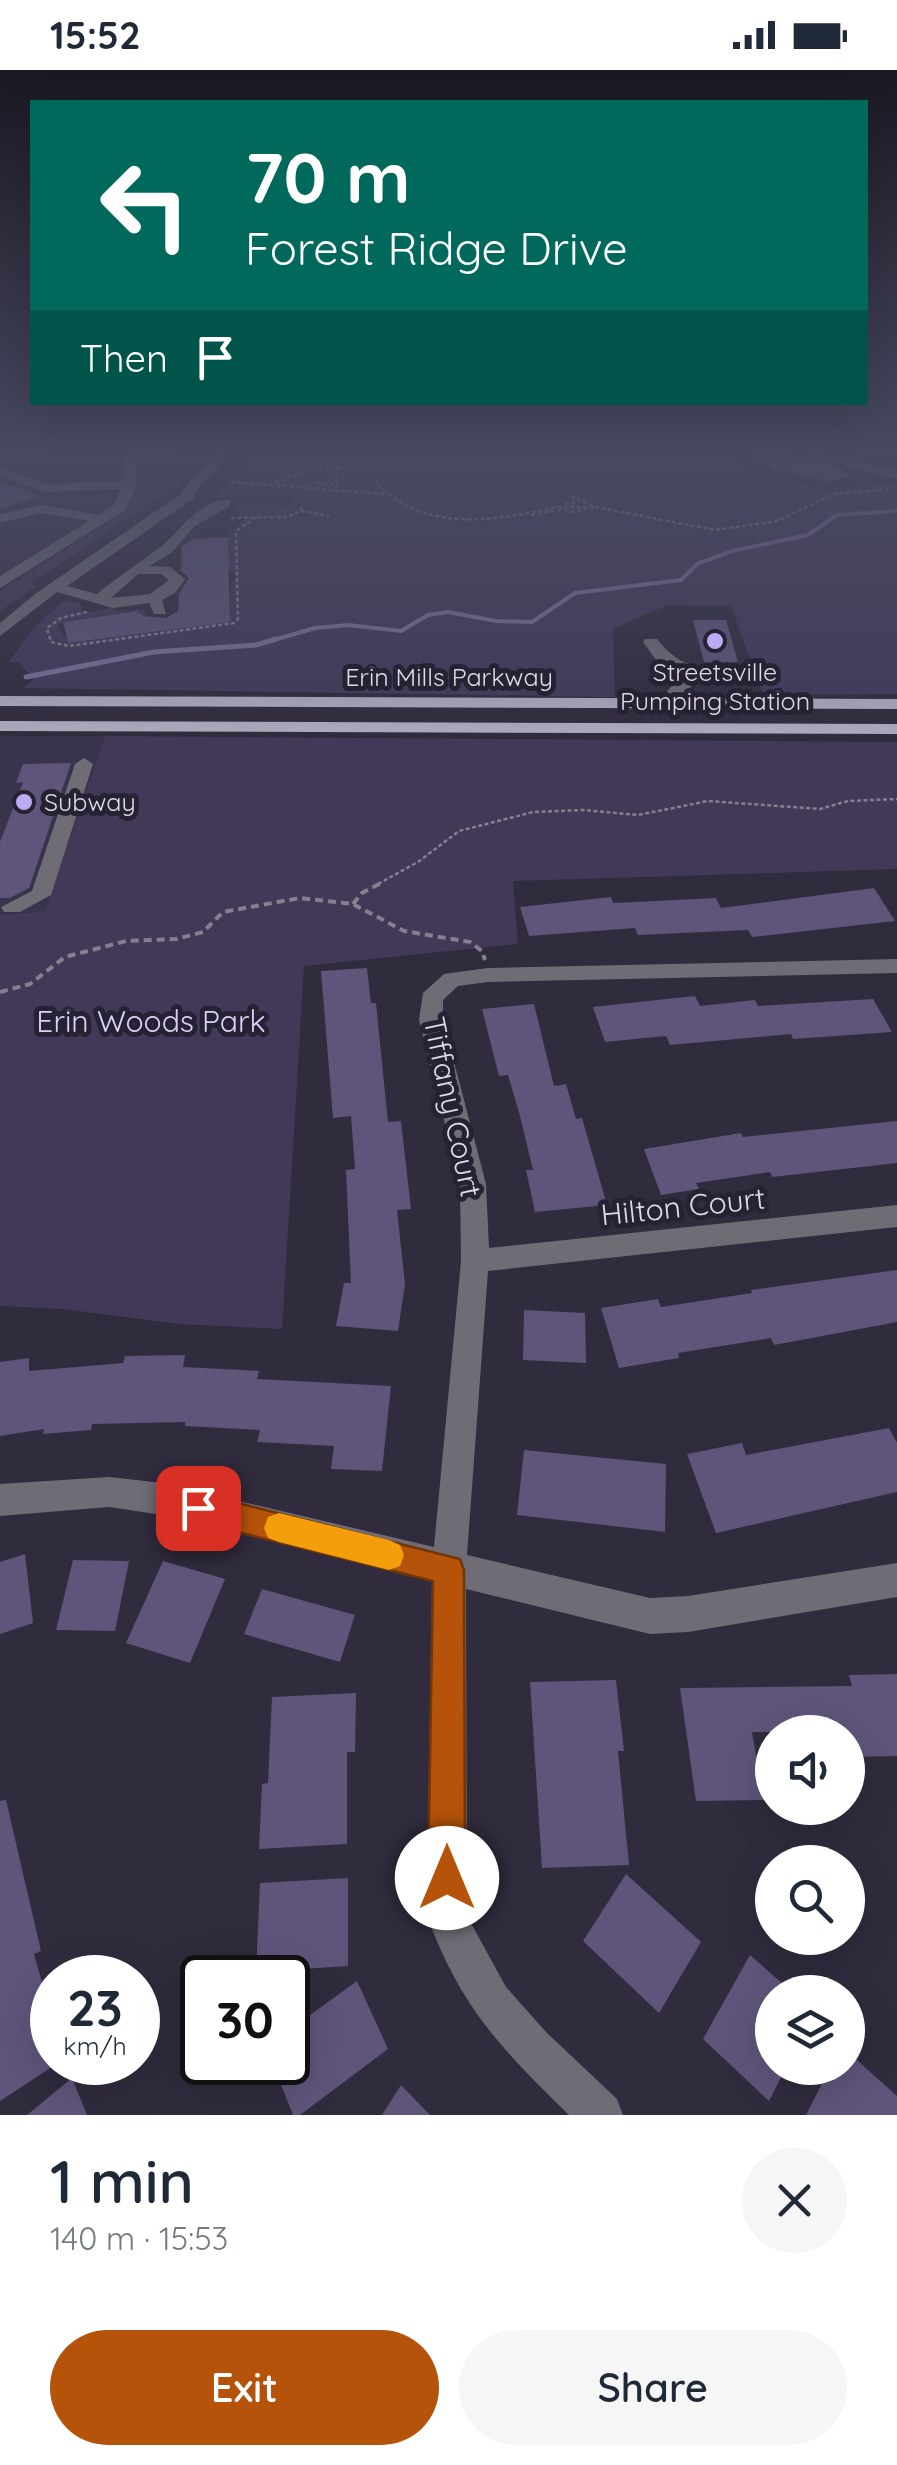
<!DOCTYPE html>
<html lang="en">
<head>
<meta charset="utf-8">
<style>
  body { margin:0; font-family:Quicksand,sans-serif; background:#f6f6f7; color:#1f2937; height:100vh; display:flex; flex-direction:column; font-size:38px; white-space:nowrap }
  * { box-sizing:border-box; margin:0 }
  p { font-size:32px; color:#747a83 }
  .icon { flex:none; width:55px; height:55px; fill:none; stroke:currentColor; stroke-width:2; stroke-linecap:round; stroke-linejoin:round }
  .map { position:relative; height:2045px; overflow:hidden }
  .panel { display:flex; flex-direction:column; background:#fff; flex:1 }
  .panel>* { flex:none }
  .hud { position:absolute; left:30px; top:30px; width:838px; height:305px; border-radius:0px; box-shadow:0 10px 40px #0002; background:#00695c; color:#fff; overflow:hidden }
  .tools { position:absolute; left:755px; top:1645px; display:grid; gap:20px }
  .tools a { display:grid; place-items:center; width:110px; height:110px; border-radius:50%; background:#fff; box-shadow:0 10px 40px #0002; font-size:50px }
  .speed { position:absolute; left:30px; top:1885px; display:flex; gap:20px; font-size:50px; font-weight:700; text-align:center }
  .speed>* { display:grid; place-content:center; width:130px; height:130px; border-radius:50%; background:#fff; box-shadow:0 10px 40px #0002; line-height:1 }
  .speed small { font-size:25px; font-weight:400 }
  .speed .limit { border:5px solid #111; border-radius:15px; background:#fff; color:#111 }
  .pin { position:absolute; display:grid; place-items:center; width:85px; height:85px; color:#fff; margin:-42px; border-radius:20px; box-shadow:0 5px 15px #0006 }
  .me { position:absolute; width:110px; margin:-55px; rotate:0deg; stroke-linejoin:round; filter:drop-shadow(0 0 8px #0008) }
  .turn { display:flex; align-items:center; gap:35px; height:210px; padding:0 50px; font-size:45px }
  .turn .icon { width:130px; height:130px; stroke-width:2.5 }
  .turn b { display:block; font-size:70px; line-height:85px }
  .then { display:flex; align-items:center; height:95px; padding:0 50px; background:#0003; gap:20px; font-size:38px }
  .round { display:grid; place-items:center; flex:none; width:105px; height:105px; border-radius:52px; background:#f6f6f7 }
  .headline { display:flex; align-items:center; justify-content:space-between; height:170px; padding:0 50px }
  h1 { font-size:60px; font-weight:600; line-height:75px }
  .primary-button { display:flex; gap:20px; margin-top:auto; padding:20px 50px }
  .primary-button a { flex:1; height:115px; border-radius:60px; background:#b45309; color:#fff; font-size:40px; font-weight:600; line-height:115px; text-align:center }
  .primary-button a+a { background:#f6f6f7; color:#1f2937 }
  .status { display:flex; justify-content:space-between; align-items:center; height:70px; padding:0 50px; background:#fff; direction:ltr }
  .status svg { height:28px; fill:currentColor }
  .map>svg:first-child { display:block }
  .built { fill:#39334b }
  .green { fill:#423959 }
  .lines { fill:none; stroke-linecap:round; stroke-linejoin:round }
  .stream-far1 { stroke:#7b7098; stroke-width:4 }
  .stream { stroke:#7b7098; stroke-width:5 }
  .building { fill:#5f547a }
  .path-far1 { stroke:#84808f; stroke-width:2.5; stroke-dasharray:4 2.5; stroke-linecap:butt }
  .path { stroke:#84808f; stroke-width:4; stroke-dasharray:8 5; stroke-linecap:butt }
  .minor { fill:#6f6c76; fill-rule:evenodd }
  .major { fill:#aea9bd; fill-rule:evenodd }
  .route { fill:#b45309; stroke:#753606; stroke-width:2.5 }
  .slow { fill:#f59e0b }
  .poi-dot { fill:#bea9f4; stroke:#262233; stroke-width:4 }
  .labels { text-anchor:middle; stroke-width:10; stroke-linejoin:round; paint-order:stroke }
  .far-poi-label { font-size:25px; fill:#dedbe7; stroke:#262233 }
  .far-street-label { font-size:25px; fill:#dedbe7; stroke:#262233 }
  .park-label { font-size:30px; fill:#dbd1f8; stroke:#262233 }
  .street-label { font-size:30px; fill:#dedbe7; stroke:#262233 }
</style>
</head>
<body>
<div class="status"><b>15:52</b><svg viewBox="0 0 49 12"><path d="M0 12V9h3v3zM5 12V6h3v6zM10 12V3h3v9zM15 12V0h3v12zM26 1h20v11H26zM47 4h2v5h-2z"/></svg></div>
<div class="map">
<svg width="897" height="2045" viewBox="0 0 897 2045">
  <rect width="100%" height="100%" fill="#302b3d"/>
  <path class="built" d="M 0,382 L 203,382 L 206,389 L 176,417 L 44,504 L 0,522 Z
    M 0,666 L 105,666 L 45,841 L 0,845 Z"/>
  <path class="green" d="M 253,382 L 712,382 L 768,405 L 829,421 L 897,412 L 897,624 L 763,625 L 731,536 L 667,535 L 613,559 L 615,627 L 23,618 L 34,609 L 19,593 L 9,592 L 33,558 L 65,530 L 79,533 L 84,543 L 115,538 L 116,541 L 145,539 L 146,546 L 129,541 L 63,552 L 58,556 L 69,573 L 230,552 L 231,514 L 237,506 L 227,499 L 228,463 L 245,450 L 238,448 L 237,435 L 228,435 L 289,436 L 297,430 L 293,425 L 212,428 L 243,403 Z
    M 171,386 L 206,389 L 176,417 L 30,513 L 37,516 L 0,541 L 0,522 L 123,443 L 141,419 L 166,419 L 195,395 L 187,393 L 185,388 L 163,389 L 149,397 L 148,411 L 155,411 L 141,413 L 145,394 Z
    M 105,666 L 897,672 L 897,799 L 513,811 L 518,874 L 304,896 L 282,1259 L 179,1254 L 63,1239 L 0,1236 L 0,845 L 45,841 Z"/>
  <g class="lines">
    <path class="stream-far1" d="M 267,572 L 315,558 L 348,555 L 401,561 L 428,545 L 448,542 L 496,551 L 532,552 L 575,523 L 681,510 L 697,494 L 732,481 L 808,465 L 837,445 L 897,441"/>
    <path class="stream" d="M 26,607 L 154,582 L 256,575 L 276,569"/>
  </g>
  <path class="building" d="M 746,382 L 792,382 L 840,398 L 852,406 L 822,412 L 811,405 L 799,407 L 788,401 L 778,402 Z
    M 0,411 L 40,426 L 0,440 Z
    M 228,467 L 230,552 L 68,573 L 63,552 L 136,541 L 144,546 L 166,548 L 178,541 L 179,524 L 189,508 L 181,501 L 182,476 L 194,469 Z
    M 693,550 L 726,550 L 738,592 L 704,592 Z
    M 71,693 L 29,818 L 10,828 L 0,828 L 0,772 L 23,712 L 16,713 L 23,694 Z
    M 874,818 L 895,851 L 752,867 L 748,860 L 638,865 L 635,858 L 529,866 L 520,837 L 611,827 L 613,833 L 716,828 L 721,838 Z
    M 367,898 L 371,933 L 376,933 L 388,1052 L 401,1051 L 411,1139 L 397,1140 L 405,1214 L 398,1261 L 336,1256 L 344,1213 L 351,1213 L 346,1100 L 355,1099 L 351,1046 L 333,1048 L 321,901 Z
    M 695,926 L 700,936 L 755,930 L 758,936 L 873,929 L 892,962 L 793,969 L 791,964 L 670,975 L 666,966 L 605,972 L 593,937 Z
    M 534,934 L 554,1016 L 566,1014 L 576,1049 L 582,1048 L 607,1135 L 535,1142 L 526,1100 L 533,1100 L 520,1046 L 508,1005 L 499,1006 L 482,939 Z
    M 897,1051 L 897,1093 L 772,1107 L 770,1102 L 696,1113 L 699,1119 L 661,1125 L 644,1079 L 741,1063 L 743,1067 Z
    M 897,1200 L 897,1252 L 774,1275 L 771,1268 L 678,1283 L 679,1288 L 619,1298 L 601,1238 L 658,1229 L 661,1237 L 752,1223 L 751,1220 Z
    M 524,1240 L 585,1243 L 586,1293 L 523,1290 Z
    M 185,1285 L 183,1297 L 259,1301 L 257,1309 L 391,1316 L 382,1401 L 331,1399 L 334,1376 L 257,1372 L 260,1360 L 185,1356 L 185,1352 L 92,1354 L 91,1360 L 43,1364 L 44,1359 L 0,1366 L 0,1292 L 29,1288 L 29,1301 L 123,1293 L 125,1286 Z
    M 889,1358 L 897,1373 L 897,1422 L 716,1463 L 687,1384 L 742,1373 L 746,1385 Z
    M 524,1380 L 666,1394 L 665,1462 L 517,1445 Z
    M 25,1484 L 33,1553 L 0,1564 L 0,1492 Z
    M 73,1490 L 129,1491 L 115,1561 L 56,1560 Z
    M 163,1491 L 225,1509 L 190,1593 L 126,1573 Z
    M 262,1519 L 355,1545 L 340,1592 L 244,1564 Z
    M 897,1604 L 897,1686 L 848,1687 L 848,1662 L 752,1662 L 764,1730 L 696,1731 L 680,1618 L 852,1616 L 849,1605 Z
    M 616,1610 L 624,1681 L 618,1681 L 629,1795 L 542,1798 L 530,1612 Z
    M 356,1623 L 355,1682 L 347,1682 L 347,1774 L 259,1779 L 262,1714 L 268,1713 L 272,1627 Z
    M 6,1730 L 41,1881 L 34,1884 L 52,1948 L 52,1997 L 0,2031 L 0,1731 Z
    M 626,1804 L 701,1872 L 659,1943 L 583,1871 Z
    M 348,1808 L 348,1896 L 256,1902 L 260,1813 Z
    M 750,1885 L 792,1922 L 772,1922 L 772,1998 L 786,1998 L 769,2031 L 703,1969 Z
    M 357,1911 L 388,1979 L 300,2045 L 293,2045 L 272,1992 L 288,1992 L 288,1961 Z
    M 848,1982 L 897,2026 L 897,2045 L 806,2045 L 830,1998 L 848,1998 Z
    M 72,2008 L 87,2045 L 27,2045 Z
    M 401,2015 L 430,2045 L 382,2045 Z"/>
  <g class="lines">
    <path class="path-far1" d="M 399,382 L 399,387
      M 320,398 L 320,389 L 337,389 L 336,418
      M 231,412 L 384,424
      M 379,412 L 376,414 C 427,462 492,452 556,437
      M 317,413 L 336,415
      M 269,415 L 309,400 L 351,397
      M 565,434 L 574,433 L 573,427 L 595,437
      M 557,437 L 595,437 L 573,442 Z
      M 595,437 L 715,460 L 777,451 L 834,424 L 892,419
      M 301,441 L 329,446
      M 531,445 L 560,440
      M 231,448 L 287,447 L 301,441 L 302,436
      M 87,542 L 61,548 L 47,558 L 51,572 L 69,576 L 234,553 L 238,549 L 236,461 L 258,446
      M 378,814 L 418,792 L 459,761 L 533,742 L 583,740 L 638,745 L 708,731 L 820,739 L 848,731 L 897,729"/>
    <path class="path" d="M 353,834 L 362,823 L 383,812
      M 0,922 L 30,914 L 65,887 L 126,871 L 176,869 L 203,862 L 223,842 L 300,828 L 353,834 L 404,861 L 470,872 L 482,881 L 485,890"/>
    <path class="minor" d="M 127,382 L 209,382 L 138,389 L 135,420 L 125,440 L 0,518 L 0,506 L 89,451 L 42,443 L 0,453 L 0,444 L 42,435 L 98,445 L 114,435 L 121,419 L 46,422 L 0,406 L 0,398 L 47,414 L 123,411 Z
      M 216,382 L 228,382 C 220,401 200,411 194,428 L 67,516 L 97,524 C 117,507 140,493 160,477 C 181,461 199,428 230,430 L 230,436 L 195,456 L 171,483 L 149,496 L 170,497 L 185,509 L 176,522 L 162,530 L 166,544 L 154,544 L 149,533 L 113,538 L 57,522 L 0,566 L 0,553 L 35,524 L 182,423 C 189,407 208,400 216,382 ZM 138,504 L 161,504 L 169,510 L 150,524 L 111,528 Z
      M 795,382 L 819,382 L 897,401 L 897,409 Z
      M 645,569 L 657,569 C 695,618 723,581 754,603 L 746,608 L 699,608 L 672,637 L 660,637 L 660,629 L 683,604 L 659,594 L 643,572 Z
      M 84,688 L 93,694 L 51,825 L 20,842 L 4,842 L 1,837 L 32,821 L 75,694 Z
      M 897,889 L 897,903 L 488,912 L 458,916 L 443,930 L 443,950 L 486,1114 L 489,1178 L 897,1135 L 897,1157 L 488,1201 L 467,1485 L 650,1528 L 688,1526 L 897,1493 L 897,1527 L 688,1562 L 650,1564 L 466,1519 L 467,1846 L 506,1917 L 546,1962 L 617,2029 L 623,2045 L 569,2045 C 501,1979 460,1936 427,1846 L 432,1510 L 163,1445 L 109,1437 L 0,1446 L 0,1414 L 109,1407 L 163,1413 L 434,1477 L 461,1191 L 460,1114 L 419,950 L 423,923 L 444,904 L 488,898 Z"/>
    <path class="major" d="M 0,626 L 897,629 L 897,639 L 0,636 Z
      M 0,651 L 897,654 L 897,664 L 0,661 Z"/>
  </g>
  <linearGradient id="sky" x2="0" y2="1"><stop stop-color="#1a1822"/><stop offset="0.57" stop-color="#484a62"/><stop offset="1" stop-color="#484a62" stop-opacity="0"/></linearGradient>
  <rect width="897" height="669" fill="url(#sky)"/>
  <path class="route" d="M 198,1423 L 460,1489 L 464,1500 L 465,1808 L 460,1820 L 447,1826 L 434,1820 L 428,1808 L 433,1511 L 198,1452 L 188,1448 L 183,1438 L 188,1427 Z"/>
  <path class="slow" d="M 279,1443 L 389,1470 L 400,1475 L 404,1485 L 400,1496 L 389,1500 L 279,1472 L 268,1468 L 264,1458 L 268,1447 Z"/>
  <g class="poi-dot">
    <circle cx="715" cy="571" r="10"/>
    <circle cx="24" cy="732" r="10"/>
  </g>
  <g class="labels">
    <g class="far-poi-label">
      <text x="715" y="611">Streetsville<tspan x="715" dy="29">Pumping Station</tspan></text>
      <text x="44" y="741" text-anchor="start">Subway</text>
    </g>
    <g class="far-street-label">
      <text x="449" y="616">Erin Mills Parkway</text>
    </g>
    <g class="park-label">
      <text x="151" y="962">Erin Woods Park</text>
    </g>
    <g class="street-label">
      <text transform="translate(452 1037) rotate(78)" y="10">Tiffany Court</text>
      <text transform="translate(683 1137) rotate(-6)" y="10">Hilton Court</text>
    </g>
  </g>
</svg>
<div class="tools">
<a><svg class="icon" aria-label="sound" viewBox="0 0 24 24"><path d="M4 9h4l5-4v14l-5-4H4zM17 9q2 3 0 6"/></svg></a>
<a><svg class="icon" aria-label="search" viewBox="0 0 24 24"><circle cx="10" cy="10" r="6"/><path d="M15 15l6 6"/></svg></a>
<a><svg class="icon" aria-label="layers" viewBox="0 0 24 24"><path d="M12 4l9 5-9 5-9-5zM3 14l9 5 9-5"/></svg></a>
</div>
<div class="speed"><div>23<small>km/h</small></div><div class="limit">30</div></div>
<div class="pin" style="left:198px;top:1438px;background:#d93025"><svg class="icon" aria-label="arrive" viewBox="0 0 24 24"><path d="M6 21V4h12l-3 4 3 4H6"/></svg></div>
<svg class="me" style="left:447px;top:1808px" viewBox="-20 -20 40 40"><circle r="19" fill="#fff"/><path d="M0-13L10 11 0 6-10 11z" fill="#b45309"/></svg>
<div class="hud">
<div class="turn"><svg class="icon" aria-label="left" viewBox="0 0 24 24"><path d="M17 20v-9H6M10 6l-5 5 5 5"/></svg><div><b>70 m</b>Forest Ridge Drive</div></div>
<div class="then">Then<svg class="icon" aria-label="arrive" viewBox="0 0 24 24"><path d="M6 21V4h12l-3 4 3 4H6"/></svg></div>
</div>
</div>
<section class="panel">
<div class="headline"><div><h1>1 min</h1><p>140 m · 15:53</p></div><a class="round"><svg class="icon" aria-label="close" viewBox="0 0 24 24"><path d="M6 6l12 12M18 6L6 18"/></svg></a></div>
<div class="primary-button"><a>Exit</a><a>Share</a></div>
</section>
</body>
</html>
